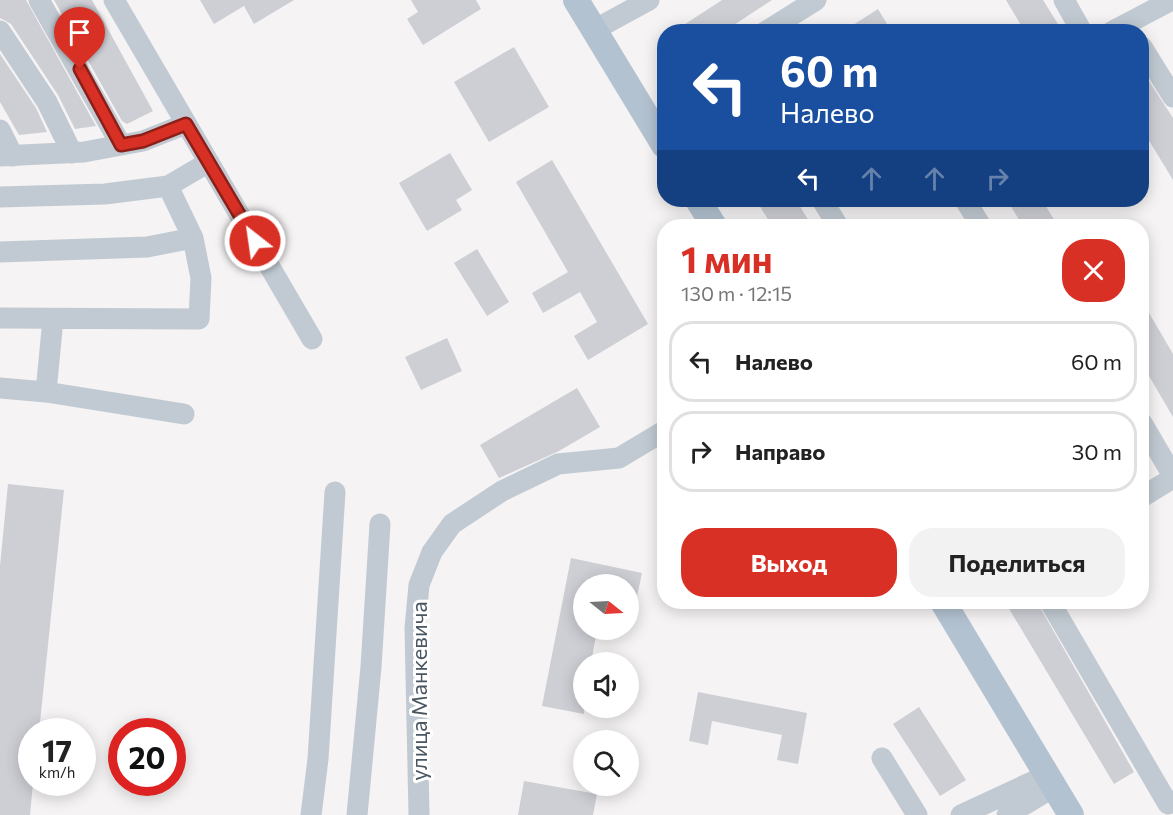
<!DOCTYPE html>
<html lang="ru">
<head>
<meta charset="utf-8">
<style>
  body { margin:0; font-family:Commissioner,sans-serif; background:#f2f2f2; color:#222; height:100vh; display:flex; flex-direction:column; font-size:22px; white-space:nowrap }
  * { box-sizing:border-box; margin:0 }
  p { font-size:20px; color:#767676 }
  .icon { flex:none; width:33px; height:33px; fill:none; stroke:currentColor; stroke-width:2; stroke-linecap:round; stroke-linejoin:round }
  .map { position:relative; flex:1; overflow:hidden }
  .panel { position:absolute; left:657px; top:219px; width:492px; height:390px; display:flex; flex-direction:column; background:#fff; border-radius:24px; box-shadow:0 3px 15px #0003 }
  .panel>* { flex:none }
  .banner { position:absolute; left:657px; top:24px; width:492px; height:183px; border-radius:24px; box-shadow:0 3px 15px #0003; background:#1a4fa0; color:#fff; overflow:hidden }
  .needle { width:39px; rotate:108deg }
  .tools { position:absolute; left:573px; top:574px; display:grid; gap:12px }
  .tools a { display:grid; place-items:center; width:66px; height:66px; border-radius:50%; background:#fff; box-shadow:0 3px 15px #0003; font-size:30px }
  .speed { position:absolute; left:18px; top:718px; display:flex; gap:12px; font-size:30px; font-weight:700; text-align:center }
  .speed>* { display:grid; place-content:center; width:78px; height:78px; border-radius:50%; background:#fff; box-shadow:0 3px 15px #0003; line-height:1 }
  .speed small { font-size:15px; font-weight:400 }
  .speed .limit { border:9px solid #d22; background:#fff; color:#111 }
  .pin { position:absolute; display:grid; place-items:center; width:51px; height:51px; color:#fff; margin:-62px -26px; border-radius:50% 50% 50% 0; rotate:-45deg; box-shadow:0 0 6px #0007 }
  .pin .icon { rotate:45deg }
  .me { position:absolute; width:66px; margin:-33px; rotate:330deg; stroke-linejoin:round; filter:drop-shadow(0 0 4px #0008) }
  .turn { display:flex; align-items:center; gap:21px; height:126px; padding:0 24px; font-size:27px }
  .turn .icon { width:78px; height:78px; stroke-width:2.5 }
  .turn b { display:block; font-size:42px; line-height:51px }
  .lanes { display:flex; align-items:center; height:57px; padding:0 24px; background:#0003; justify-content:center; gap:30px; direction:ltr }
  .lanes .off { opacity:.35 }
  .round { display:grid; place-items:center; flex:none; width:63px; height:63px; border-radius:24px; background:#f2f2f2 }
  .summary { display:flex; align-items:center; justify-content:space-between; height:102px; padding:0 24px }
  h1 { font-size:36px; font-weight:700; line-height:45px; color:#d93025 }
  .button { display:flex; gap:12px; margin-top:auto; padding:12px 24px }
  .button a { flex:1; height:69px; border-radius:24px; background:#d93025; color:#fff; font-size:24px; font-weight:700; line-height:69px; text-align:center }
  .button a+a { background:#f2f2f2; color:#222 }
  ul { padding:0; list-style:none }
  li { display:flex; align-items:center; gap:18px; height:81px; margin:0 12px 9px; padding:0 12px; border:3px solid #e0e0e0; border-radius:24px }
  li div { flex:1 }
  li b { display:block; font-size:22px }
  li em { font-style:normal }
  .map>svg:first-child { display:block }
  .building { fill:#cdcfd5 }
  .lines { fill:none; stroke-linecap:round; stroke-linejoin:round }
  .minor { stroke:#c1cad2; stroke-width:21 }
  .major { stroke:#b3c2d1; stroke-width:26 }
  .route-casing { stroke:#8d1f18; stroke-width:15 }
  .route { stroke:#d93025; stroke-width:10 }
  .labels { text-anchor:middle; stroke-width:6; stroke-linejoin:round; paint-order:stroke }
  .street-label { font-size:22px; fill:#4a5661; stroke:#fff }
</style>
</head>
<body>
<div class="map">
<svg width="1173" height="815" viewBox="0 0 1173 815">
  <rect width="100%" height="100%" fill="#f5f3f3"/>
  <path class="building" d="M 0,0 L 26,0 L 96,126 L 75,129 L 58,95 L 11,24 L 0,18 Z
    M 54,0 L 92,0 L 153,111 L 127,124 L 122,121 Z
    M 200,0 L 294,0 L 254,24 L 244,6 L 214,24 Z
    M 411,0 L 476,0 L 481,9 L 423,45 L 407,19 L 418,12 Z
    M 722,0 L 772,0 L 723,32 L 673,32 Z
    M 1006,0 L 1043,0 L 1063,32 L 1025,32 Z
    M 878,9 L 892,32 L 842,32 Z
    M 514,47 L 549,107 L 489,142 L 454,82 Z
    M 0,54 L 36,108 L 47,132 L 19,135 L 0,102 Z
    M 1142,70 L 1173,118 L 1173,180 L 1142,129 Z
    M 450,153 L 472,190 L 456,200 L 462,210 L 427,231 L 399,183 Z
    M 552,160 L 648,324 L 588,360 L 574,336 L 597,322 L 580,292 L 543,313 L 532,293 L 568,272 L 516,182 Z
    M 756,200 L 796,200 L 812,226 L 772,226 Z
    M 1007,200 L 1042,200 L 1058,226 L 1023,226 Z
    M 477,249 L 509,302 L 487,316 L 454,263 Z
    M 1142,301 L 1173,354 L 1173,417 L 1142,364 Z
    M 447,338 L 462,371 L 421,390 L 405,357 Z
    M 577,388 L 600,427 L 559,451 L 499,478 L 480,445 Z
    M 8,484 L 64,490 L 39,732 L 32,732 L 33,783 L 30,815 L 0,815 L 0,566 Z
    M 571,558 L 642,573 L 634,610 L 628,610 L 628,585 L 584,585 L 584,630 L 597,630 L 591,663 L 584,663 L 584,714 L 542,706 Z
    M 1005,602 L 1037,602 L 1134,772 L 1114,784 Z
    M 698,692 L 807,713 L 798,764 L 777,760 L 782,735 L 712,721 L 708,745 L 689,741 Z
    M 919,707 L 966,780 L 940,796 L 893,724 Z
    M 524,781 L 597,794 L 593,815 L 518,815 Z"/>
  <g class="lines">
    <path class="minor" d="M 39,0 L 121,145
      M 114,0 L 312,339
      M 1064,0 L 1082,32
      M 594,30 L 649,0
      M 0,31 L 47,102 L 72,153
      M 765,32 L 816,0
      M 1111,32 L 1172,0
      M 1142,47 L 1173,97
      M 0,130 L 13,156
      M 0,156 L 84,152 L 143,141 L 186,124
      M 0,197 L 105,194 L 168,186 L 209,162
      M 822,200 L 838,226
      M 965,200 L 981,226
      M 0,252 L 147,247 L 193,238
      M 0,318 L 199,319 L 201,278 L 193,238 L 168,186
      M 0,388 L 46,392 L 53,319
      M 46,392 L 184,414
      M 1142,423 L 1173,476
      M 1142,497 L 1173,478
      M 1050,602 L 1168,804 L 1173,801
      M 882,758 L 917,815
      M 311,815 L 318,759 L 335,492
      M 357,815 L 371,667 L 380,524
      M 419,815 L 415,628 L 419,585 L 432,552 L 452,524 L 502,491 L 558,464 L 619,458 L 664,431
      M 961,815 L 1047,775
      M 1007,815 L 1054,787"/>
    <path class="major" d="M 576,0 L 664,145
      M 698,200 L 714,226
      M 943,602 L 1071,815"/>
  </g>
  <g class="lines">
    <defs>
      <path id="route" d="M 80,69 L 121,145 L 143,141 L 186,124 L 255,241"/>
    </defs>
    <use href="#route" class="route-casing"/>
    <use href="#route" class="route"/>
  </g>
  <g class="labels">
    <g class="street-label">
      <text transform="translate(419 691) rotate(-90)" y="8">улица Манкевича</text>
    </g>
  </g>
</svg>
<div class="tools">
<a><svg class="needle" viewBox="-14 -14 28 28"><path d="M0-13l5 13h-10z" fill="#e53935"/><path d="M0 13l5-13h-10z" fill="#767676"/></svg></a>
<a><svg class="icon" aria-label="sound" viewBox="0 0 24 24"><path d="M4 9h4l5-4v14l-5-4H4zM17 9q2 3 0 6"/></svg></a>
<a><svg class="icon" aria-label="search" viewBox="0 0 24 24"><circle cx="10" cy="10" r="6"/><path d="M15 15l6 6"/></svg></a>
</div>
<div class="speed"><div>17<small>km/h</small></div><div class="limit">20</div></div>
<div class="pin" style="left:80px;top:69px;background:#d93025"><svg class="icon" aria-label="arrive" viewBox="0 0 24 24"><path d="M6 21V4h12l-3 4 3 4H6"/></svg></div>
<svg class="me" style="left:255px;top:241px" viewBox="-20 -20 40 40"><circle r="17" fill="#d93025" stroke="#fff" stroke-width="3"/><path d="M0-11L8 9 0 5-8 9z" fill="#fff"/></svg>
<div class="banner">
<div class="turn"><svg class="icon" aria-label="left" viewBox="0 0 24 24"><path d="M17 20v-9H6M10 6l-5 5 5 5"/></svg><div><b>60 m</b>Налево</div></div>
<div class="lanes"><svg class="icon" aria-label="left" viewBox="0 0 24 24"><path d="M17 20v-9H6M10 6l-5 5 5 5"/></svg><svg class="icon off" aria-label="ahead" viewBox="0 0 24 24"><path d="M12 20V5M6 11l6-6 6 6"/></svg><svg class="icon off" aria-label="ahead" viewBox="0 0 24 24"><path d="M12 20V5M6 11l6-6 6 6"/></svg><svg class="icon off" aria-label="right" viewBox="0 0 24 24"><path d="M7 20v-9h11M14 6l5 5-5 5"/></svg></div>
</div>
<section class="panel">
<div class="summary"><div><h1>1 мин</h1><p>130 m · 12:15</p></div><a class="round" style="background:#d93025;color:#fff"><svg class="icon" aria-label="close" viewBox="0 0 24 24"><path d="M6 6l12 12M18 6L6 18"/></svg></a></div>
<ul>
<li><svg class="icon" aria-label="left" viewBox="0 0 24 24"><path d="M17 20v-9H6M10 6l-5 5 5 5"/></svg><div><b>Налево</b></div><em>60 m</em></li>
<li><svg class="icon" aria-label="right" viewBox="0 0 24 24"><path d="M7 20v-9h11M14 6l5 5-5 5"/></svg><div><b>Направо</b></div><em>30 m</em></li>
</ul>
<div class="button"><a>Выход</a><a>Поделиться</a></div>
</section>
</div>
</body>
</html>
